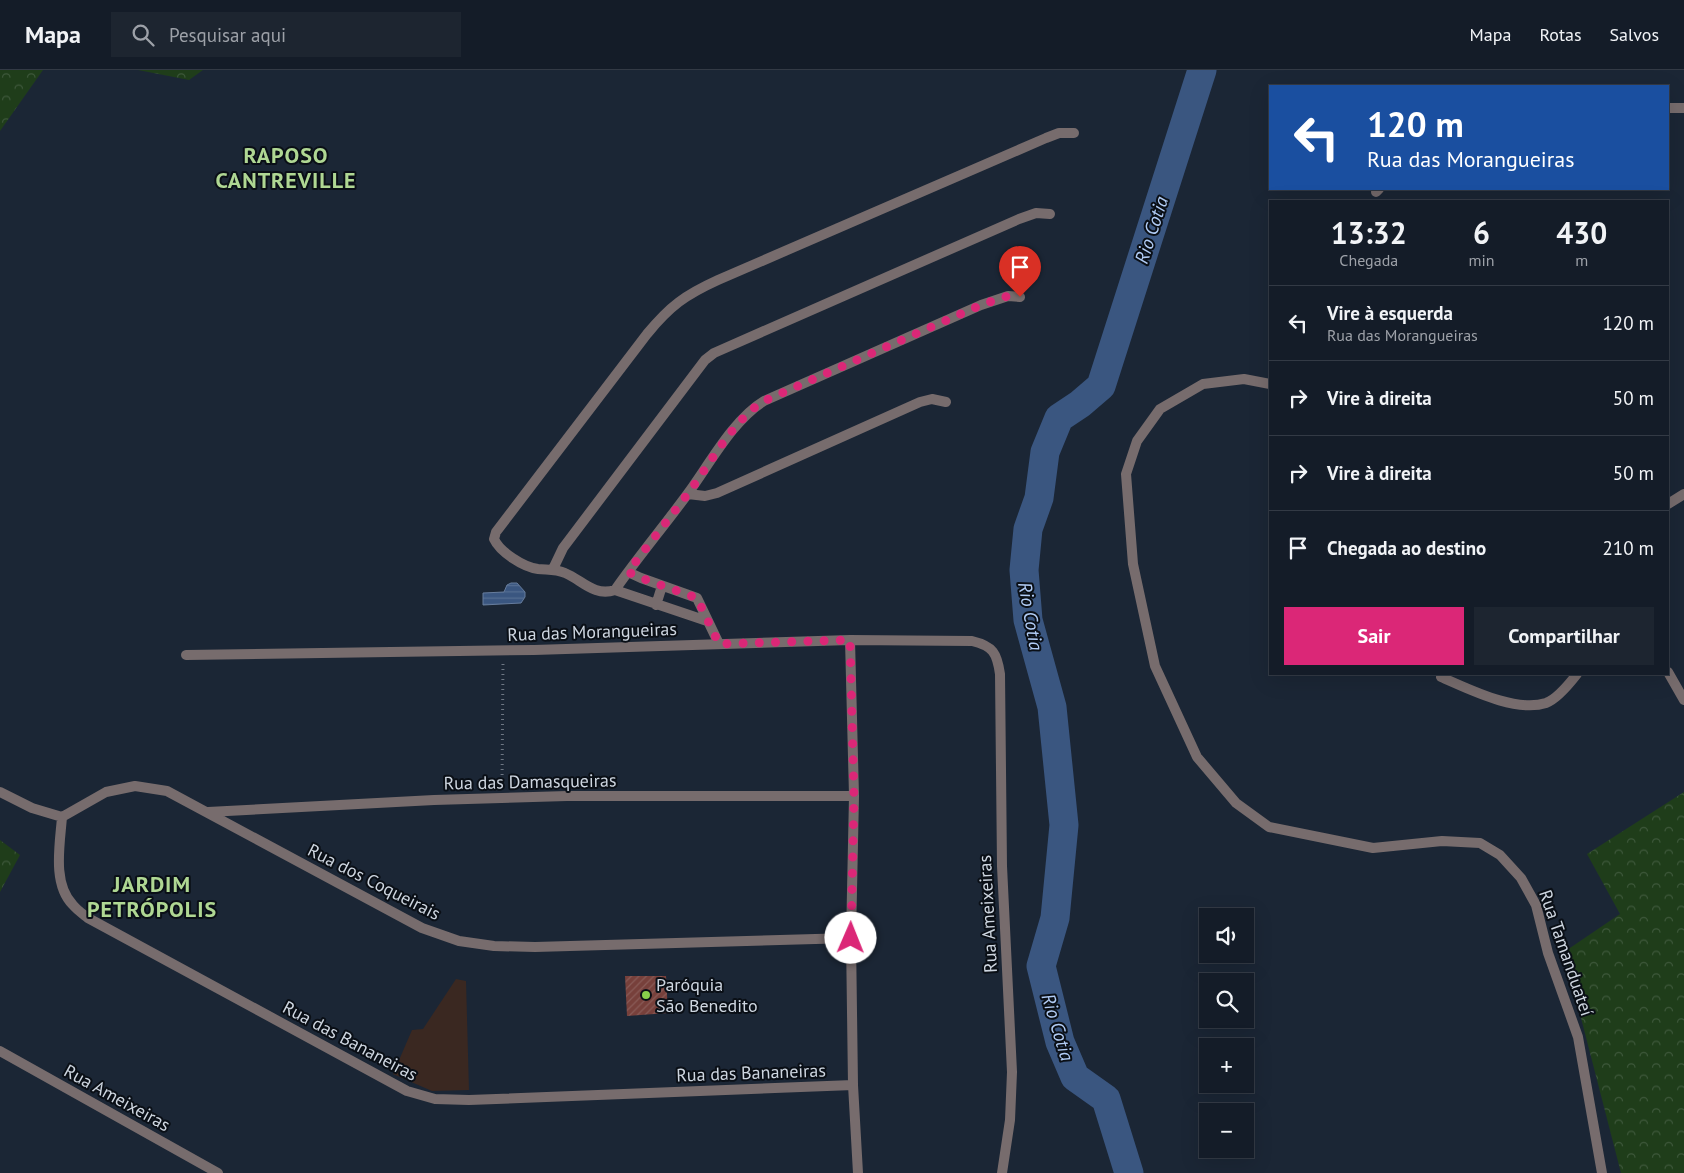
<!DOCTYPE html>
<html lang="pt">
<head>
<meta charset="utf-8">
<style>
  body { margin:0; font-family:"PT Sans",sans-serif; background:#1d2530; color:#f1f3f6; height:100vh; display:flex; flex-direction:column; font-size:19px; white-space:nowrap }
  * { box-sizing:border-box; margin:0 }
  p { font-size:16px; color:#9da1a8 }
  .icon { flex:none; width:28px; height:28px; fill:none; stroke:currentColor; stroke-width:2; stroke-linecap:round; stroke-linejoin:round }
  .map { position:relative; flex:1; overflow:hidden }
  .details { position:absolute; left:1269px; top:130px; width:400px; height:475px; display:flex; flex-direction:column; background:#141c28; border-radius:0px; box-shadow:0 5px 20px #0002,0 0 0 1px #333a45 }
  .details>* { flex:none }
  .top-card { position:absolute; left:1269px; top:15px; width:400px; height:105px; border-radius:0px; box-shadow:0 5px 20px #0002,0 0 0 1px #333a45; background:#1a4fa0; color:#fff; overflow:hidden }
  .fabs { position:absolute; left:1199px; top:838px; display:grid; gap:10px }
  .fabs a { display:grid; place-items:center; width:55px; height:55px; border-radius:0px; background:#141c28; box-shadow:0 5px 20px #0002,0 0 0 1px #333a45; font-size:25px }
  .pin { position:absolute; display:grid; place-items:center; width:42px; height:42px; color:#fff; margin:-51px -21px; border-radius:50% 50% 50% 0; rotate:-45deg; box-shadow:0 0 5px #0007 }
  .pin .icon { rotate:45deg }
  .me { position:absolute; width:55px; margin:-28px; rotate:1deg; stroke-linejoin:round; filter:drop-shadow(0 0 4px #0008) }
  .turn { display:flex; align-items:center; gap:18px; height:105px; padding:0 15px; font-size:22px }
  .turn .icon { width:65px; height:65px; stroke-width:2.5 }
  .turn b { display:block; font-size:35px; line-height:42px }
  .eta { display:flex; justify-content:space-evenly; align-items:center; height:85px; text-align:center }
  .eta b { font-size:30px; font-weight:800; line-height:35px }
  .primary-button { display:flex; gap:10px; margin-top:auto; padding:10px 15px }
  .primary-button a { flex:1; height:58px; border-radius:0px; background:#db2777; color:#fff; font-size:20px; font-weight:800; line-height:58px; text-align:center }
  .primary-button a+a { background:#1d2530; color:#f1f3f6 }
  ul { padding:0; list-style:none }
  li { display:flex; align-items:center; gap:15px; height:75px; padding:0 15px; border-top:1px solid #333a45 }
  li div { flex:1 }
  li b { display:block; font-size:19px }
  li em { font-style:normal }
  header { display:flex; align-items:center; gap:30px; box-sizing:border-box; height:70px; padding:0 25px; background:#141c28; border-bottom:1px solid #333a45 }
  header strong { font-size:24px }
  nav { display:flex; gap:28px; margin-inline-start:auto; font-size:18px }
  .search { width:350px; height:45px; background:#1d2530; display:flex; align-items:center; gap:12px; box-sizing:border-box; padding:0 18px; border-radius:0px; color:#9da1a8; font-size:19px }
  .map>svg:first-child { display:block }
  .education { fill:#3a2821 }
  .forest { fill:url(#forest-crowns) }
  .water { fill:url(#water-rules); stroke:#667c9d }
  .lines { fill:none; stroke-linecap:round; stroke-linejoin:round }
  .river { stroke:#3a5680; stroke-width:29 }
  .building { fill:url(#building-hatch) }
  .path { stroke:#6e7784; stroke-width:3; stroke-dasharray:1 4; stroke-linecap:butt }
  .street { stroke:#776c6d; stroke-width:10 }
  .route { stroke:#db2777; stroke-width:9; stroke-dasharray:0 16.2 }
  .poi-dot { fill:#88cf4a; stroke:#0a0f16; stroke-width:2 }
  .labels { text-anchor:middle; stroke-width:4; stroke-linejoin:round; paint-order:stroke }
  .street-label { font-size:18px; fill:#ced6e0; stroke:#0a0f16 }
  .poi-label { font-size:18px; fill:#ced6e0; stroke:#0a0f16; text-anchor:start }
  .water-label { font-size:19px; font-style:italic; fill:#b1ccf5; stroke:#0a0f16 }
  .district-label { font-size:22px; font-weight:bold; letter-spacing:1px; fill:#afd793; stroke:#0a0f16 }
</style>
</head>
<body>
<header>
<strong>Mapa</strong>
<div class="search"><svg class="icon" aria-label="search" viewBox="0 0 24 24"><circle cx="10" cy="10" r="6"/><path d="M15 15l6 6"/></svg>Pesquisar aqui</div>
<nav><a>Mapa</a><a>Rotas</a><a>Salvos</a></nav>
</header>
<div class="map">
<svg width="1684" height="1103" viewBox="0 0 1684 1103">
  <defs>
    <pattern id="forest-crowns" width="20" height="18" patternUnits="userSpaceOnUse" patternTransform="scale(1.25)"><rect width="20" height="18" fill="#1f3d1a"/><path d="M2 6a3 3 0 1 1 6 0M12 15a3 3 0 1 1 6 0" fill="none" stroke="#3e583b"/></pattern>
    <pattern id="water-rules" width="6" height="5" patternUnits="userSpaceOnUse" patternTransform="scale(1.25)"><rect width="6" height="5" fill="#3a5680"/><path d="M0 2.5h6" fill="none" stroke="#556e92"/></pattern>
    <pattern id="building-hatch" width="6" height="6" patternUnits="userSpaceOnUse" patternTransform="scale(1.25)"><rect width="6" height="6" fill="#77403b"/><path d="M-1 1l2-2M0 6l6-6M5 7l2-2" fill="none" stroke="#895b57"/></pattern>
  </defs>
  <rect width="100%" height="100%" fill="#1b2635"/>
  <path class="education" d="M 456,909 L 466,911 L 469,1020 L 432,1021 L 393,1004 L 412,960 L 423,959 Z"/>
  <path class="forest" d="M 0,0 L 43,0 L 0,61 Z
    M 138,0 L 203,0 L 189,10 Z
    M 1684,722 L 1684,1103 L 1621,1103 L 1564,882 L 1620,844 L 1587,784 Z
    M 0,770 L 20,785 L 0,822 Z"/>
  <path class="water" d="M 511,513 L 517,513 L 525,522 L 525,527 L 521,533 L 483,535 L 483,523 L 504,522 L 507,515 Z"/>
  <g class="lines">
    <path class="river" d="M 1129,1103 L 1106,1029 L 1075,1007 L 1060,972 L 1041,896 L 1055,848 L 1064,755 L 1052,637 L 1028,550 L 1024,500 L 1028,459 L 1039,428 L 1045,382 L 1059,348 L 1080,334 L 1101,316 L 1202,0"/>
  </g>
  <path class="building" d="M 625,906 L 666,906 L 668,943 L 627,946 Z"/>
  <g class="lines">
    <path class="path" d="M 502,715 L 503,592"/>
    <path class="street" d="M 1668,38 L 1684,38
      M 1376,122 L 1379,119
      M 1020,227 L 1008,226 L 981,235 L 764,331 C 734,349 710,393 689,422 C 665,455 638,487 615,520 C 594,527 582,510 565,503 C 556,499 548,500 538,499 C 523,497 500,482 494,469 L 496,462 L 647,264 C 670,236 685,225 718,210 L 1046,68 L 1059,63 L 1074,63
      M 1270,314 L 1244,309 L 1203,314 L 1160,339 L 1137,371 L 1126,404 L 1133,494 L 1155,596 L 1197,687 L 1236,733 L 1269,757 L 1373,778 L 1442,771 L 1480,773 L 1500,785 L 1521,808 L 1536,835 L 1548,883 L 1578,967 L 1602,1103
      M 688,424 L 705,426 L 717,423 L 920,332 L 932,329 L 946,332
      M 1668,434 L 1684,424
      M 553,499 L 563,478 L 705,290 L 714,283 L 1019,149 L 1036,143 L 1050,144
      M 628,502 L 641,508 L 697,528 L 719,574
      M 615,520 L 707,551
      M 656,535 L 662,516
      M 850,570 L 854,726 L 851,868 L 853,1015 L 858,1103
      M 186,585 L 534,580 L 850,570 L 972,571 C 993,576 997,583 1000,604 L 1002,796 L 1012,1002 L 1010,1050 L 1002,1103
      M 1668,602 L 1684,630
      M 1441,607 C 1469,619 1516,643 1546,633 C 1557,629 1570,613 1577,604
      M 0,722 L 32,738 L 62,747 L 106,722 L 135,716 L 167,721 L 422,858 L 459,871 L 494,876 L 535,877 L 851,868
      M 208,742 L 434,730 L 567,726 L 854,726
      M 62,747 C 60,774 52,814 73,835 C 77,840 83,844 88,848 L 407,1021 L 435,1029 L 469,1030 L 853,1015
      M 0,981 L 218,1103"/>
  </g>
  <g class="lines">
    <path class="route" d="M 851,868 L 854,726 L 850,570 L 719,574 L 697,528 L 641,508 L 628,502 C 648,475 669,449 689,422 C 710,394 734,349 764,331 L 981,235 L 1008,226 L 1020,227"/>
  </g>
  <circle class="poi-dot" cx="646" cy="925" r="5"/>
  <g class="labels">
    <g class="street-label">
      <text transform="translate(592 562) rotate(-2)" y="6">Rua das Morangueiras</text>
      <text transform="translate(530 712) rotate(-1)" y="6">Rua das Damasqueiras</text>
      <text transform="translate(374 812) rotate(27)" y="6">Rua dos Coqueirais</text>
      <text transform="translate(988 844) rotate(-93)" y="6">Rua Ameixeiras</text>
      <text transform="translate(1566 883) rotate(71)" y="6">Rua Tamanduateí</text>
      <text transform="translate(350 971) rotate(28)" y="6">Rua das Bananeiras</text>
      <text transform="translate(751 1003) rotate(-2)" y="6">Rua das Bananeiras</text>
      <text transform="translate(117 1028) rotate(29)" y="6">Rua Ameixeiras</text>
    </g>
    <g class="poi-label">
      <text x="656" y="921">Paróquia<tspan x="656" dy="21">São Benedito</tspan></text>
    </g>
    <g class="water-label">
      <text transform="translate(1151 160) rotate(-72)" y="7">Rio Cotia</text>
      <text transform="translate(1031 546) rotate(80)" y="7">Rio Cotia</text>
      <text transform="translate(1058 957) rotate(73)" y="7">Rio Cotia</text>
    </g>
    <g class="district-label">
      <text x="286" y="93">RAPOSO<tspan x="286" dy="25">CANTREVILLE</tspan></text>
      <text x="152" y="822">JARDIM<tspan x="152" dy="25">PETRÓPOLIS</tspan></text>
    </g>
  </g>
</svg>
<div class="fabs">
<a><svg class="icon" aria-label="sound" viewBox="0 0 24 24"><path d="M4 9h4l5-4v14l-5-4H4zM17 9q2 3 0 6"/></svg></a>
<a><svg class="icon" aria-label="search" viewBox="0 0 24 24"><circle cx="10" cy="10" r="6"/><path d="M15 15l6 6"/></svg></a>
<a>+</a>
<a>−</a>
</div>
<div class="pin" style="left:1020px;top:227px;background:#d93025"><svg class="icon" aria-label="arrive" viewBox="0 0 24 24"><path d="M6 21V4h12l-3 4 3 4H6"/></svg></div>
<svg class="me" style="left:851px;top:868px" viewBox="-20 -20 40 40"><circle r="19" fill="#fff"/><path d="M0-13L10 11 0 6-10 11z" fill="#db2777"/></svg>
<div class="top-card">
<div class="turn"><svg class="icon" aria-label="left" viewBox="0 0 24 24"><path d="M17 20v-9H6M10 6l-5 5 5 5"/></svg><div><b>120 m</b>Rua das Morangueiras</div></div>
</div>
<section class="details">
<div class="eta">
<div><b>13:32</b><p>Chegada</p></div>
<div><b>6</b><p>min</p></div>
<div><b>430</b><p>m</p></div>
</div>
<ul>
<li><svg class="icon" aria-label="left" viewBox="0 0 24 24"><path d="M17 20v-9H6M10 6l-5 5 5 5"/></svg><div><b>Vire à esquerda</b><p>Rua das Morangueiras</p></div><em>120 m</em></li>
<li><svg class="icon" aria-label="right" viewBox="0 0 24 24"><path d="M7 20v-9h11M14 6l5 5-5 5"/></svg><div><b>Vire à direita</b></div><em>50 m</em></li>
<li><svg class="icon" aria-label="right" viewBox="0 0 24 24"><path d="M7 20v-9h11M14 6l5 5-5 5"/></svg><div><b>Vire à direita</b></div><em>50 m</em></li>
<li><svg class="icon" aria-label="arrive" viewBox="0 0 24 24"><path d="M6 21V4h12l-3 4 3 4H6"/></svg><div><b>Chegada ao destino</b></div><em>210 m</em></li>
</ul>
<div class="primary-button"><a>Sair</a><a>Compartilhar</a></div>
</section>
</div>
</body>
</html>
